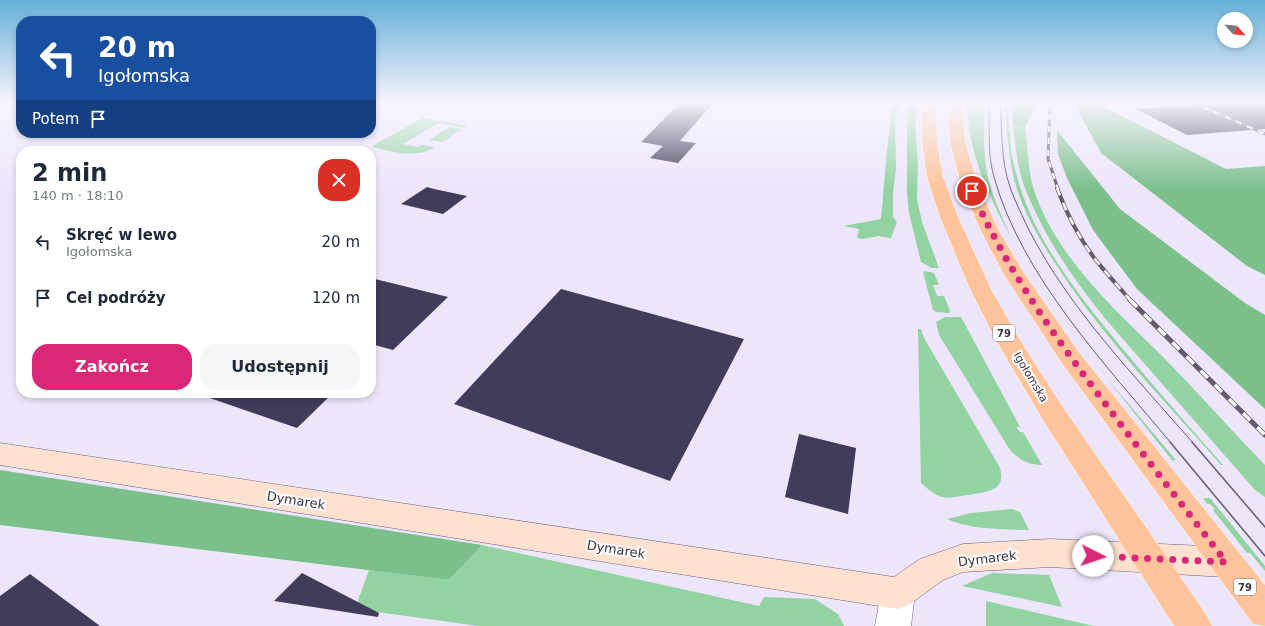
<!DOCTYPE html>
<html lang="pl">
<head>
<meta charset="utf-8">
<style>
  body { margin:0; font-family:"DejaVu Sans",sans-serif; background:#f6f6f7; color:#1f2937; height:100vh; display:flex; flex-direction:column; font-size:15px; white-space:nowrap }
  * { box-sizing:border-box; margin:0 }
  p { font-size:13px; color:#747a83 }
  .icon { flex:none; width:22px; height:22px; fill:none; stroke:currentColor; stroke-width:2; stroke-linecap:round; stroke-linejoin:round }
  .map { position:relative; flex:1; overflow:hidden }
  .sheet { position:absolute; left:16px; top:146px; width:360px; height:252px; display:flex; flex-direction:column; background:#fff; border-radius:16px; box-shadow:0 2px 6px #0003 }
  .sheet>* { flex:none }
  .banner { position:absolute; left:16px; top:16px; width:360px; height:122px; border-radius:16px; box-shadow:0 2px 6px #0003; background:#1a4fa0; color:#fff; overflow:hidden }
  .needle { width:26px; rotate:117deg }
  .fabs { position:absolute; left:1217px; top:12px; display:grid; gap:8px }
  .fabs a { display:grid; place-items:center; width:36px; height:36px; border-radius:50%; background:#fff; box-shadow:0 2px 6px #0003; font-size:20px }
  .pin { position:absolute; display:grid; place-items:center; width:34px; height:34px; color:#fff; margin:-17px; border:2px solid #fff; border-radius:50%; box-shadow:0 1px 4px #0007 }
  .me { position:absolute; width:44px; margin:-22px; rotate:94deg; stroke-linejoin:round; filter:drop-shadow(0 0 3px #0008) }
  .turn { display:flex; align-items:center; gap:14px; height:84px; padding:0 16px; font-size:18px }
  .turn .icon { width:52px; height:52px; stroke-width:2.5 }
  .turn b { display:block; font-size:28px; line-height:34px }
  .then { display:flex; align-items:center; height:38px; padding:0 16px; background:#0003; gap:8px; font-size:15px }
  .round { display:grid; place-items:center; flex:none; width:42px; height:42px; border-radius:16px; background:#f6f6f7 }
  .overview { display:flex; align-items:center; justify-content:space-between; height:68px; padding:0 16px }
  h1 { font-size:24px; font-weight:700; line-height:30px }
  .cta { display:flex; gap:8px; margin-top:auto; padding:8px 16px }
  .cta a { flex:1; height:46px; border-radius:16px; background:#db2777; color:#fff; font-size:16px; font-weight:700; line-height:46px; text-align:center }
  .cta a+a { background:#f6f6f7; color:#1f2937 }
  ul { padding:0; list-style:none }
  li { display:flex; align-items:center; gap:12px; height:56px; padding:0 16px }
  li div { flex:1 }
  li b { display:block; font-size:15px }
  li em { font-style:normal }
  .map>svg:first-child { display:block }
  .green { fill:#93d2a1 }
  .forest { fill:#7bbf8b }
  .building { fill:#403c59 }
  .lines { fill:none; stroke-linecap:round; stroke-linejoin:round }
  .street-casing { stroke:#675d7b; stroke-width:1 }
  .secondary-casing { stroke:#675d7b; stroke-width:1 }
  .primary-casing { stroke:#fff; stroke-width:1 }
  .street { fill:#fff; fill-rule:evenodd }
  .secondary { fill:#fee1ce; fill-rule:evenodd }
  .primary { fill:#fdc49c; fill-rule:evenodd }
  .tram-far1 { stroke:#625d6c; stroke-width:1 }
  .tram { stroke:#625d6c; stroke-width:1.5 }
  .rail-far2-casing { stroke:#625d6c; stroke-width:3 }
  .rail-far1-casing { stroke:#625d6c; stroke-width:4 }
  .rail-casing { stroke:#625d6c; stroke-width:5 }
  .rail-far2 { stroke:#fff; stroke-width:2; stroke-dasharray:6; stroke-linecap:butt }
  .rail-far1 { stroke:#fff; stroke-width:2.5; stroke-dasharray:8; stroke-linecap:butt }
  .rail { stroke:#fff; stroke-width:3.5; stroke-dasharray:10; stroke-linecap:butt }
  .route { stroke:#db2777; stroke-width:7; stroke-dasharray:0 12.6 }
  .labels { text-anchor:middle; stroke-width:4; stroke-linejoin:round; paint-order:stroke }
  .shield { fill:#fff; stroke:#75727b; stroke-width:1 }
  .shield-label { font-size:10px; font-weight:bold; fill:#3a3543 }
  .street-label { font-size:11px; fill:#3a3543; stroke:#fff }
  .near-street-label { font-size:13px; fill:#3a3543; stroke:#fff }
</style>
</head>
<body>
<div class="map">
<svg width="1265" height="626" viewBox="0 0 1265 626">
  <rect width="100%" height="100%" fill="#ede6fb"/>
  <path class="green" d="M 893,102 L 899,102 L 895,123 L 896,169 L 893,193 L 893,217 L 897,222 L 891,238 L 878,236 L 864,239 L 857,238 L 859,229 L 843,226 L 881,219 L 887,149 Z
    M 909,102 L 917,102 L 915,127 L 918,162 L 917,199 L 922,222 L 939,268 L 932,268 L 921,262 L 909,213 L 907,193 L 907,123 Z
    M 967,102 L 984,102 C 984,120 983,139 985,158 C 987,186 1000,213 1012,239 C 989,196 967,152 967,102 Z
    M 1005,102 L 1007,102 L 1012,158 L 1011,158 L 1013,159 C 1026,231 1077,293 1122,348 C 1155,388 1189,426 1223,465 L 1221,465 C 1165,401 1105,340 1059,269 C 1042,244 1026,217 1017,189 C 1008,160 1007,131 1005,102 Z
    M 423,118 L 468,126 L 465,128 L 438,123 L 403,144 L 418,147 L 421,145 L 435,147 C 417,159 396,152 376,148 L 372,146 Z
    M 1013,125 L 1025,127 C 1028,150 1028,175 1036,196 C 1061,263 1118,312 1167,361 C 1200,395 1232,431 1265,465 L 1265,497 L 1255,490 L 1108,322 C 1075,282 1044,237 1025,188 C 1018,171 1015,144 1013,125 Z
    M 449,127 L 462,129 L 442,142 L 429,140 Z
    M 925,271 L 934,273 L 939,285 L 933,285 L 937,296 L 944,296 L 950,311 L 949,313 L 936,312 L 933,310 L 923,272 Z
    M 945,317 L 961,317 L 1020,427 L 1016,427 L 1020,432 L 1023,432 L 1042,465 C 1029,465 1019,460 1010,450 L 939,335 L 936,322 Z
    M 918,329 L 921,329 L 924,338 L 999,466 C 1009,491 985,492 967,495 C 959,496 950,499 942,497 C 934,495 928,489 921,483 Z
    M 1104,375 L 1176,460 L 1173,460 L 1176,465 Z
    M 1203,498 L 1210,498 L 1265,566 L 1265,571 L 1250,553 L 1247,553 L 1213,510 L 1215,509 L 1210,504 L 1207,504 Z
    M 1013,509 L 1020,512 L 1029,530 C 1001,529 973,530 947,519 L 971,513 Z
    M 482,545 L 759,606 L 764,597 L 815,599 L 838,614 L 844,626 L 479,626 L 355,609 L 369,570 L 449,580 Z
    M 992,573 L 1049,575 L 1062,607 L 962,586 Z
    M 986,601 L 1094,626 L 986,626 Z"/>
  <path class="forest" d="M 1011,102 L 1037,102 L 1025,127 L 1013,125 Z
    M 1076,102 L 1094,102 L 1226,169 L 1265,166 L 1265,275 L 1247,266 L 1101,153 L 1077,109 Z
    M 1057,130 L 1120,209 L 1245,303 L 1265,315 L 1265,409 L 1137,289 L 1093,230 L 1067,178 L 1058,154 Z
    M 0,470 L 482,545 L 449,580 L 0,525 Z"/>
  <path class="building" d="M 681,102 L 714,102 L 680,141 L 696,143 L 678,163 L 650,158 L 663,146 L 641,142 Z
    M 1253,102 L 1265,102 L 1265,129 L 1187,135 L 1136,109 Z
    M 427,187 L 434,189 L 467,196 L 443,214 L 401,204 Z
    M 371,278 L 448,297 L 393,350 L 371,344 Z
    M 561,289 L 744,339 L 670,481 L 454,404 Z
    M 208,393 L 333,393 L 297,428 L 207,397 Z
    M 799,434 L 856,448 L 848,514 L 785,497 Z
    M 302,573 L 379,613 L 378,617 L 274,601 Z
    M 30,574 L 100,626 L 0,626 L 0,596 Z"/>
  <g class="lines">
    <defs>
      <path id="street" d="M 898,577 L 910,582 L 915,593 L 911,626 L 875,626 L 881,593 L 886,582 Z"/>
      <path id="secondary" d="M 0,443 L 894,577 L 920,559 L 963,544 L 1050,539 L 1226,547 L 1238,552 L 1242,562 L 1238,572 L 1226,577 L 1050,567 L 963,572 L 943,580 L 910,604 L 898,609 L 0,465 Z"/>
      <path id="primary" d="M 922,102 L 936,102 L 937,142 L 943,177 L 958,217 L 991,289 L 1020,340 L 1062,406 L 1206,614 L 1212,626 L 1174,626 L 1043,420 L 996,340 L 970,289 L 940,217 L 927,177 L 922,142 Z
        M 948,102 L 962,102 L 965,142 L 978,185 L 998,229 L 1024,273 L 1078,351 L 1265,585 L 1265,626 L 1253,624 L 1061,362 L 1003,273 L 980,229 L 961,185 L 950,142 Z"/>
    </defs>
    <use href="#street" class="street-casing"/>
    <use href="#secondary" class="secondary-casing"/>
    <use href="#primary" class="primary-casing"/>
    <use href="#street" class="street"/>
    <use href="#secondary" class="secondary"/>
    <use href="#primary" class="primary"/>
    <path class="tram-far1" d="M 989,102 C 990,127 987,153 994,177 C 1022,277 1106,365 1171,443
      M 1000,102 C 1002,127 1001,153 1007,177 C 1012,196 1021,213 1029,230 C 1070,310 1135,376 1193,443"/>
    <path class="tram" d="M 1170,442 L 1265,556
      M 1192,442 L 1265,527"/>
    <defs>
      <path id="rail-far2" d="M 1050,102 L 1048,159 L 1058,189
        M 1192,102 L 1265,134"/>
      <path id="rail-far1" d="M 1057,188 C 1066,212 1079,238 1095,259 C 1106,273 1119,287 1131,301"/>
      <path id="rail" d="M 1130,300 L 1265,435"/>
    </defs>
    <use href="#rail-far2" class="rail-far2-casing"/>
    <use href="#rail-far1" class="rail-far1-casing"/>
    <use href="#rail" class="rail-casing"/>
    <use href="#rail-far2" class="rail-far2"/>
    <use href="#rail-far1" class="rail-far1"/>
    <use href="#rail" class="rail"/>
  </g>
  <linearGradient id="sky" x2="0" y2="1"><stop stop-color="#64b0d8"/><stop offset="0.54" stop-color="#f7f4fd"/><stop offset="1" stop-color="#f7f4fd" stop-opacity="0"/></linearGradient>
  <rect width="1265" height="190" fill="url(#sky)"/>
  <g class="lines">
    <path class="route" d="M 972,191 C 1007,271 1058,341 1110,410 C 1148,461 1187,511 1226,562 L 1093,556"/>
  </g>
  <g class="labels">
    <g class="shield">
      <rect x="993" y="325" width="22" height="16" rx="3"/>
      <rect x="1234" y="579" width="22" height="16" rx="3"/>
    </g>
    <g class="shield-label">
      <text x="1004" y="337">79</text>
      <text x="1245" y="591">79</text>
    </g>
    <g class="street-label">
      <text transform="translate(1031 377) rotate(59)" y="4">Igołomska</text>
    </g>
    <g class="near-street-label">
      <text transform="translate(296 500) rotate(9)" y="5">Dymarek</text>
      <text transform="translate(616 549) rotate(9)" y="5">Dymarek</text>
      <text transform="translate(987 558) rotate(-7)" y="5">Dymarek</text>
    </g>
  </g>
</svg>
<div class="fabs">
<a><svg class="needle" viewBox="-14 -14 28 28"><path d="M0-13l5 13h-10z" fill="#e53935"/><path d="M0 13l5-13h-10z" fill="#747a83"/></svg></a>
</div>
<div class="pin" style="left:972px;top:191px;background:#d93025"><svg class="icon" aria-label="arrive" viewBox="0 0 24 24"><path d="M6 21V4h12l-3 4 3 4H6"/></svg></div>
<svg class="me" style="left:1093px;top:556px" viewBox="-20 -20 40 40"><circle r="19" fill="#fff"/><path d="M0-13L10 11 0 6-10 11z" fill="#db2777"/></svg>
<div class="banner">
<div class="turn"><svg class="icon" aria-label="left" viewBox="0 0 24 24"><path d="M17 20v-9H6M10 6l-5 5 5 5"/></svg><div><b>20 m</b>Igołomska</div></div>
<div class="then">Potem<svg class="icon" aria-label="arrive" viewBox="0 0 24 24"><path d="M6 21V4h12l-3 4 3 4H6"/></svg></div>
</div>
<section class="sheet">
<div class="overview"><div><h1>2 min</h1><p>140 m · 18:10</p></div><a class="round" style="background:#d93025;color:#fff"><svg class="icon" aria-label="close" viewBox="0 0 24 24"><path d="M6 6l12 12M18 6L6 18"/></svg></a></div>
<ul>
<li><svg class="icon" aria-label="left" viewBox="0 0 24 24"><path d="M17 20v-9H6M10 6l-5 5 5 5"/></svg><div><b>Skręć w lewo</b><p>Igołomska</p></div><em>20 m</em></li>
<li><svg class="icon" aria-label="arrive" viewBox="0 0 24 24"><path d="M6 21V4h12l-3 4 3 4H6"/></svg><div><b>Cel podróży</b></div><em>120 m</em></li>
</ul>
<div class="cta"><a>Zakończ</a><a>Udostępnij</a></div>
</section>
</div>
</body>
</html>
